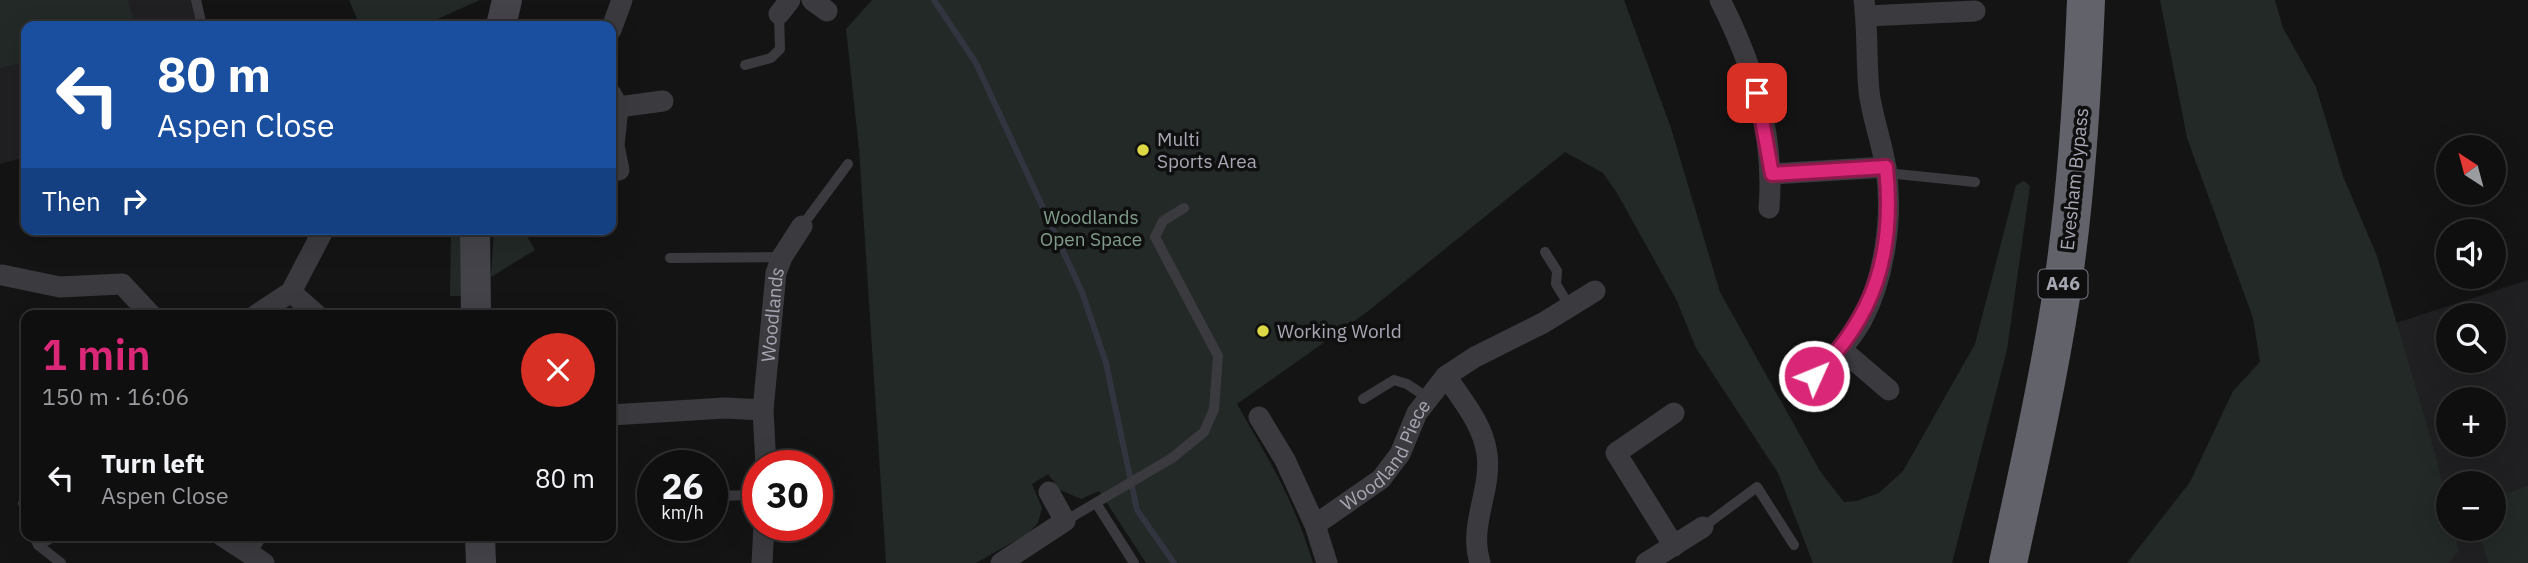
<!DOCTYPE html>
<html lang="en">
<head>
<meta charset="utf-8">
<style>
  body { margin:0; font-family:"IBM Plex Sans",sans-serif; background:#1d1d1e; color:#f1f3f6; height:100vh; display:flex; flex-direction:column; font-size:26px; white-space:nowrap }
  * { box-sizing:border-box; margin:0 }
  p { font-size:23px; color:#9b9c9f }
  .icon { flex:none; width:38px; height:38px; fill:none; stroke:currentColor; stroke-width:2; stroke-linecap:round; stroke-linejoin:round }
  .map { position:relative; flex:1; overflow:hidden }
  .drawer { position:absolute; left:21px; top:310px; width:595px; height:231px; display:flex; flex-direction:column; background:#0f0f10; border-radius:14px; box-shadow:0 7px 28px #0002,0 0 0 2px #2f2f30 }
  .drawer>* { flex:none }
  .hud { position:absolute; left:21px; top:21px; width:595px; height:214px; border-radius:14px; box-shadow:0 7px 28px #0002,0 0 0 2px #2f2f30; background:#1a4fa0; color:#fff; overflow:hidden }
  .needle { width:46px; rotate:324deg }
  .tools { position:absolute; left:2436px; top:135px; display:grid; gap:14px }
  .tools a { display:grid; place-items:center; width:70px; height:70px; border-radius:50%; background:#0f0f10; box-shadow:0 7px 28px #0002,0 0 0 2px #2f2f30; font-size:35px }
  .speed { position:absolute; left:637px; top:450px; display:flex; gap:14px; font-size:35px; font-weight:700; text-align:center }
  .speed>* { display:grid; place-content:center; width:91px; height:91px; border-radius:50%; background:#0f0f10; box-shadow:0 7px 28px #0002,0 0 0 2px #2f2f30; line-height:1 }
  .speed small { font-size:18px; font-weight:400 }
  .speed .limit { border:10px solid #d22; background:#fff; color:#111 }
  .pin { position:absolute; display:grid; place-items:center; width:60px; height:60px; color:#fff; margin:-30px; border-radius:14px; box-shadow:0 4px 10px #0006 }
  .me { position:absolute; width:77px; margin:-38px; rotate:46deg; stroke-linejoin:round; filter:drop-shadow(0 0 5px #0008) }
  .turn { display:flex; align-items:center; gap:24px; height:147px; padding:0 21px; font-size:32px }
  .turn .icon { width:91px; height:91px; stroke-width:2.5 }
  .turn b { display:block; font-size:49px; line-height:60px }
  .then { display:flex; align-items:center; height:66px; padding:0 21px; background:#0003; gap:14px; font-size:26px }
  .round { display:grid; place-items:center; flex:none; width:74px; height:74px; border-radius:37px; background:#1d1d1e }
  .headline { display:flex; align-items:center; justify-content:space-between; height:119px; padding:0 21px }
  h1 { font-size:42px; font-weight:600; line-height:52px; color:#db2777 }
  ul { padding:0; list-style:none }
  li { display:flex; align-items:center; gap:21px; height:98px; padding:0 21px }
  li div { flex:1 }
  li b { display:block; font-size:26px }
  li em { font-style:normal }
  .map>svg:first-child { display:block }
  .built { fill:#202022; fill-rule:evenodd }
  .green { fill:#222926 }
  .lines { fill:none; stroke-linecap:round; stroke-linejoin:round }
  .stream { stroke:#323540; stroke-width:6 }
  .lane { stroke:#3b3a3e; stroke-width:10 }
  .street { stroke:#3b3a3e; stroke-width:21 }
  .secondary { stroke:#444349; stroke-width:30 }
  .highway { stroke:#62626a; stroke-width:38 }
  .route-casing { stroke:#8e194d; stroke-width:18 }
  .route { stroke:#db2777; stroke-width:12 }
  .poi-dot { fill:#ddd944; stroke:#0f0f10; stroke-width:2.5 }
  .labels { text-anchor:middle; stroke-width:7; stroke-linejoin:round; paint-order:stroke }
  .shield { fill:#0f0f10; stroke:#797983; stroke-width:2 }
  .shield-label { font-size:18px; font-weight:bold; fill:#a7a7b4 }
  .poi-label { font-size:19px; fill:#a7a7b4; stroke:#0f0f10; text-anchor:start }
  .street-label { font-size:19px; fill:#a7a7b4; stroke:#0f0f10 }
  .park-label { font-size:19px; fill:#809d8b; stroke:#0f0f10 }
</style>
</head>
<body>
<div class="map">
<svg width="2528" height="563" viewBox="0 0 2528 563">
  <rect width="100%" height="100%" fill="#141415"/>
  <path class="built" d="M 0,0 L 195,0 L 200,26 L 26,26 L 26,157 L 0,164 Z
    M 2528,280 L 2528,563 L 2423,563 L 2453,529 L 2494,528 L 2494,483 L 2448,483 L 2448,512 L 2396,323 ZM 2448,315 L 2494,315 L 2494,360 L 2448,360 ZM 2448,399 L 2494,399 L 2494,444 L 2448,444 Z"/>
  <path class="green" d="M 0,0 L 128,0 L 135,26 L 26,26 L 26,62 L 0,68 Z
    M 349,0 L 480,0 L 422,26 L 360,26 Z
    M 872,0 L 1624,0 L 1671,128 L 1720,292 L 1820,471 L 1844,502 L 1856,501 L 1879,493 L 1903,471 L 1975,344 L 2016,185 L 2024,181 L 2030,186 L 2007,350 L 1952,563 L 1813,563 L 1778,473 L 1696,348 L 1676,299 L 1617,193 L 1603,173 L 1565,152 L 1367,312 L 1237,404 C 1269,460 1294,500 1313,563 L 1146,563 L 1099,491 L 1081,499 L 1060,490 L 1048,474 L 1032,484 L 1042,508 L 1038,523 L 1027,534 L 976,563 L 886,563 L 859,149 L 846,29 Z
    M 2160,0 L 2275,0 L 2283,28 L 2316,87 L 2343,176 L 2377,256 L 2436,456 L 2448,507 L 2448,528 L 2453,529 L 2459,551 L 2448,563 L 2127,563 L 2190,482 L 2233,391 L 2260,362 L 2253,318 L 2187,138 Z
    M 451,229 L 461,229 L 461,296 L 450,296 Z
    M 494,229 L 523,229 L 535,250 L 491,277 Z
    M 2528,486 L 2528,563 L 2488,563 L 2481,539 L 2483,529 L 2494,528 L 2494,498 Z"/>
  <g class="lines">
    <path class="stream" d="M 934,0 L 976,63 L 1082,292 L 1106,363 L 1137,510 L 1174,563"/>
    <path class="lane" d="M 196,0 L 202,26
      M 745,65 L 771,58 L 780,49 L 779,14
      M 1887,173 L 1975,182
      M 802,226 L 848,164
      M 1545,252 L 1557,271 L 1556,284 L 1570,307
      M 670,258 L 782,257
      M 1363,399 L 1394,380 L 1407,384 L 1428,398
      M 712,496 L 758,495
      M 23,503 L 26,511
      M 1096,503 L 1134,563
      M 1065,521 L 1172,458 L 1204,432 L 1214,409 L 1218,356 L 1155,237 L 1163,221 L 1184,208
      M 1703,527 L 1757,487 L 1794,545
      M 34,536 L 38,545 L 61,563
      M 38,545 L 55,536
      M 251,555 L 262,536"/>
    <g class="street">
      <path d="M 812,0 L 827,11"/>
      <path d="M 1720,0 C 1753,65 1775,134 1769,208"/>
      <path d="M 779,14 L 790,0"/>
      <path d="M 1866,16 L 1975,11"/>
      <path d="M 611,30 L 622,0"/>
      <path d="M 611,94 L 618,107 L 614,146 L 619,170"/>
      <path d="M 618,107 L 663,101"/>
      <path d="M 1772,174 L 1886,167"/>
      <path d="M 2,275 L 60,287 L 122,284 L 151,315"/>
      <path d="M 291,292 L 317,315"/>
      <path d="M 256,315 L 291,292 L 324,229"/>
      <path d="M 1841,349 L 1889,390"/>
      <path d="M 1446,376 C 1462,400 1483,424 1487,454 C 1492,491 1468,525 1480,563"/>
      <path d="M 1813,376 C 1832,359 1850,342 1862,320 C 1885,277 1893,216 1886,169 C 1882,142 1872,117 1869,91 C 1866,60 1868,30 1864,0"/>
      <path d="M 1674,413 L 1616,453 L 1674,546"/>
      <path d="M 611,415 L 725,408 L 763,410"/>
      <path id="s1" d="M 1259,417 L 1285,460 L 1315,525 L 1381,479 L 1400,454 L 1417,413 L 1446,376 L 1475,357 L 1543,323 L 1595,291"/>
      <path id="s2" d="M 766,466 L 763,410 L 776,273 L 782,257 L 802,226"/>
      <path d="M 1315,525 L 1327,563"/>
      <path d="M 222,536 L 264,563"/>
      <path d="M 762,563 L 764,525"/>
      <path d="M 1001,563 L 1065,521 L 1049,492"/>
      <path d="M 1646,563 L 1703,527"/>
    </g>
    <path class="secondary" d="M 501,26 L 507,0
      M 475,229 L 476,315
      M 480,536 L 481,563"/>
    <path class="highway" d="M 2008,563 C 2027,475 2047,386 2061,297 C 2076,198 2082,99 2086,0"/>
  </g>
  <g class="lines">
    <defs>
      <path id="route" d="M 1757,93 L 1772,174 L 1886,167 C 1895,252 1875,317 1814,376"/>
    </defs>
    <use href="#route" class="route-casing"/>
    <use href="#route" class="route"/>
  </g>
  <g class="poi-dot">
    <circle cx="1143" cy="150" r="7"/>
    <circle cx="1263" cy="331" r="7"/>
  </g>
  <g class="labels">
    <rect class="shield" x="2038.5" y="269.5" width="49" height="29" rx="5"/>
    <g class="shield-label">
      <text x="2063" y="290">A46</text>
    </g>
    <g class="poi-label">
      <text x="1157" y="146">Multi<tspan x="1157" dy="22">Sports Area</tspan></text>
      <text x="1277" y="338">Working World</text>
    </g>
    <g class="street-label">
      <text transform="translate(2074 179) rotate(-84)" y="7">Evesham Bypass</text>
      <text dy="7" stroke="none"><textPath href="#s2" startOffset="152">Woodlands</textPath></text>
      <text dy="7" stroke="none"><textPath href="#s1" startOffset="224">Woodland Piece</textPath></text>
    </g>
    <g class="park-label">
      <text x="1091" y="224">Woodlands<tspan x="1091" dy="22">Open Space</tspan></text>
    </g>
  </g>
</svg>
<div class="tools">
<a><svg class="needle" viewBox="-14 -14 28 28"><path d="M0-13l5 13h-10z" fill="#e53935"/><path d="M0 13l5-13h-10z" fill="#9b9c9f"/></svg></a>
<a><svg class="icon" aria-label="sound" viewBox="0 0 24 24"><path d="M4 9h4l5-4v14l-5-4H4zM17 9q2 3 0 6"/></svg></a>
<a><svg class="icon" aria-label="search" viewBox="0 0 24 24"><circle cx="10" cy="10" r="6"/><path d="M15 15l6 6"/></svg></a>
<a>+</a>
<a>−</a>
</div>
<div class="speed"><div>26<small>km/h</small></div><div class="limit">30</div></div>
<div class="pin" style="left:1757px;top:93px;background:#d93025"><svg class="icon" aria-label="arrive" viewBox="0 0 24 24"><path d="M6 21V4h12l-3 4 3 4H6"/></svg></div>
<svg class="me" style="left:1814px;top:376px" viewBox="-20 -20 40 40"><circle r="17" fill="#db2777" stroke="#fff" stroke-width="3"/><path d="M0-11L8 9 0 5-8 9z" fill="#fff"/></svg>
<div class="hud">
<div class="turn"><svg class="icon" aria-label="left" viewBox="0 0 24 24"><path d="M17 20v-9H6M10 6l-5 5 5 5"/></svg><div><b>80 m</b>Aspen Close</div></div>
<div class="then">Then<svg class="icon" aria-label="right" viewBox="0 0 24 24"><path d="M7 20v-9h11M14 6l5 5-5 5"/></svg></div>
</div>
<section class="drawer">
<div class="headline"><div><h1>1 min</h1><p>150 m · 16:06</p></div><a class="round" style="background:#d93025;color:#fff"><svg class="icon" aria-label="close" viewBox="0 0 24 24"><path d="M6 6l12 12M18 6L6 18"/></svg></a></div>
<ul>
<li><svg class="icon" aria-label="left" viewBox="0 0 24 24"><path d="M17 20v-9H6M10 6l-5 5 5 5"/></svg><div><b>Turn left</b><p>Aspen Close</p></div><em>80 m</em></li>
</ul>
</section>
</div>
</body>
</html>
